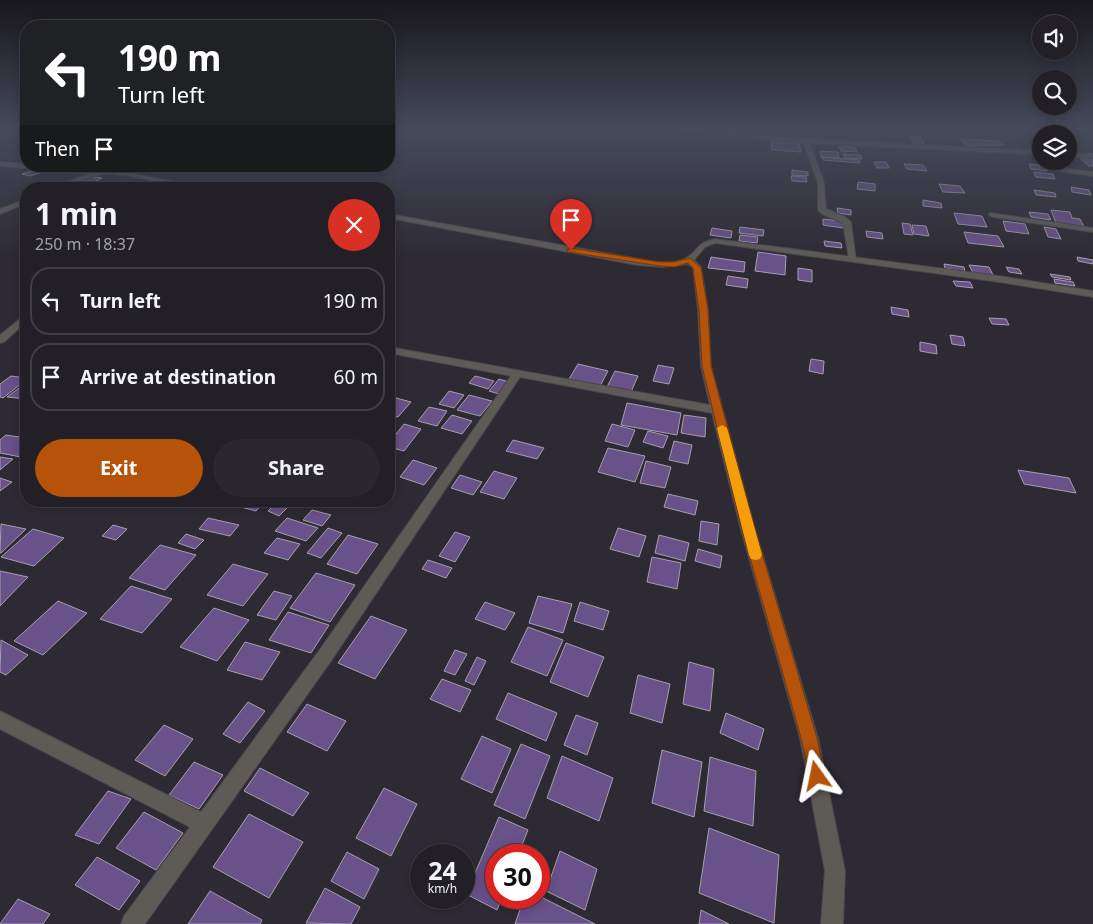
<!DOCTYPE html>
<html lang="en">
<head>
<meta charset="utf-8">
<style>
  body { margin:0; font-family:"Noto Sans",sans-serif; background:#2a282e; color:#f1f3f6; height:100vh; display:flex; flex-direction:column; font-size:19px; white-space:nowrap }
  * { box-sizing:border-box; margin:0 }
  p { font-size:16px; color:#a2a3a7 }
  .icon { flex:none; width:28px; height:28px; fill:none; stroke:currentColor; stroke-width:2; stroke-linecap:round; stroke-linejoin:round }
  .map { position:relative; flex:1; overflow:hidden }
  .side { position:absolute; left:20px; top:182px; width:375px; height:325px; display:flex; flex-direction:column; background:#222026; border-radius:20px; box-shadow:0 2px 12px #0003,0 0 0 1px #3f3e43 }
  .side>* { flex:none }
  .banner { position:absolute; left:20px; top:20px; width:375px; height:152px; border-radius:20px; box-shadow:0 2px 12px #0003,0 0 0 1px #3f3e43; background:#202124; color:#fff; overflow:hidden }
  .controls { position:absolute; left:1032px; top:15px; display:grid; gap:10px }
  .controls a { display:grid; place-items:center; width:45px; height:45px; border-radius:50%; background:#222026; box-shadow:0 2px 12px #0003,0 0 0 1px #3f3e43; font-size:25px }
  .speed { position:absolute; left:410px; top:844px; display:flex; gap:10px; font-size:25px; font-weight:700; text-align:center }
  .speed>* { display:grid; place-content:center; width:65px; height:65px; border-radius:50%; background:#222026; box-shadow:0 2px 12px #0003,0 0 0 1px #3f3e43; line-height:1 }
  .speed small { font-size:12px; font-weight:400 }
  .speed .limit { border:8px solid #d22; background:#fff; color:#111 }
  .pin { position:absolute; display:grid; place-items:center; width:42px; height:42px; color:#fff; margin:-51px -21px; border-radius:50% 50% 50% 0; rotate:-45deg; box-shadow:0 0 5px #0007 }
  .pin .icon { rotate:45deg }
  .me { position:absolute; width:55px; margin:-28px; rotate:348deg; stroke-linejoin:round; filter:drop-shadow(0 0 4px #0008) }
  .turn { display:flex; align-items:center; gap:18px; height:105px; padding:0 15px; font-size:22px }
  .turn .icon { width:65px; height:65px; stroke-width:2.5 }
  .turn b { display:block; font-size:35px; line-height:42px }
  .then { display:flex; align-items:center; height:48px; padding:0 15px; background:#0003; gap:10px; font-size:19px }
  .round { display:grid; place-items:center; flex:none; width:52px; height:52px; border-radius:26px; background:#2a282e }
  .summary { display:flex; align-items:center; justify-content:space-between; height:85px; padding:0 15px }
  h1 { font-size:30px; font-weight:700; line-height:38px }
  .primary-button { display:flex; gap:10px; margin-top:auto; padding:10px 15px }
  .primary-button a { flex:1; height:58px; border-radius:30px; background:#b45309; color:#fff; font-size:20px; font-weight:700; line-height:58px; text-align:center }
  .primary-button a+a { background:#2a282e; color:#f1f3f6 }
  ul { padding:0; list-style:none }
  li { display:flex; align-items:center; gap:15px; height:68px; margin:0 10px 8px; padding:0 5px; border:2px solid #3f3e43; border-radius:20px }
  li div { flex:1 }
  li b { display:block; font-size:19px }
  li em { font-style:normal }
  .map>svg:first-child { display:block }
  .building { fill:#69518a; stroke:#a4a0ab }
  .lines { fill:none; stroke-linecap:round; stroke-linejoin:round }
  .lane-casing { stroke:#48454d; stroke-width:2 }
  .street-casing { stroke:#48454d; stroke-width:2 }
  .lane { fill:#5e5b57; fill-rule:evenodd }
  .street { fill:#5e5b57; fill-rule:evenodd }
  .route { fill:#b45309; stroke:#753606 }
  .slow { fill:#f59e0b }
</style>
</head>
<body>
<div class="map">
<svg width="1093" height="924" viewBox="0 0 1093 924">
  <rect width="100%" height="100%" fill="#2d2a33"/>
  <path class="building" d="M 911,136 L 921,137 L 924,145 L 913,144 Z
    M 960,139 L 998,141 L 1004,145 L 967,146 Z
    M 771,142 L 799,144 L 801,152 L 772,150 Z
    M 839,146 L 855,147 L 857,152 L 841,151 Z
    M 820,151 L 838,152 L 839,158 L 821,157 Z
    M 843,154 L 860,155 L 862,159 L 845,158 Z
    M 822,157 L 859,160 L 860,163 L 823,160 Z
    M 1078,157 L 1093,158 L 1093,166 L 1089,166 Z
    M 874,162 L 886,162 L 889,168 L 877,168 Z
    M 904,164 L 923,165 L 927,171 L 907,169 Z
    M 1029,164 L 1045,166 L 1047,171 L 1031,169 Z
    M 38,169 L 46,171 L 30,176 L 22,174 Z
    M 792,170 L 808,172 L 808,176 L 792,175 Z
    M 1034,172 L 1053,174 L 1055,179 L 1036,177 Z
    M 791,176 L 806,177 L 807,182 L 792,181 Z
    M 90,177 L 102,178 L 90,184 L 78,182 Z
    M 858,182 L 875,184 L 875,191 L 857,189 Z
    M 939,184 L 960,186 L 965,193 L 943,192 Z
    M 1071,187 L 1089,190 L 1091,195 L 1072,192 Z
    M 1034,190 L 1055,193 L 1056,197 L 1036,195 Z
    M 923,200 L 941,203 L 942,208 L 923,206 Z
    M 837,208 L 851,210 L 851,215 L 838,213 Z
    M 1051,210 L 1070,212 L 1072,218 L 1080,219 L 1084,227 L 1056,223 Z
    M 1029,212 L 1048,214 L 1051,220 L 1031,217 Z
    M 954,213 L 982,216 L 987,227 L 958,224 Z
    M 823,219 L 843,221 L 843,228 L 823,225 Z
    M 1003,221 L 1025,224 L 1029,234 L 1006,231 Z
    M 902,223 L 910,224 L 913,235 L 904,234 Z
    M 912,225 L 926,226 L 929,236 L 914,234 Z
    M 740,227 L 764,230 L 763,236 L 739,233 Z
    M 1044,227 L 1056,229 L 1061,239 L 1048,237 Z
    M 712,228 L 732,231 L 731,238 L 710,235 Z
    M 866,231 L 882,233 L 883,239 L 867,237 Z
    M 964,232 L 998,236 L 1004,247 L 968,243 Z
    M 740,235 L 758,237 L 757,243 L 739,241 Z
    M 824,241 L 841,243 L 842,248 L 825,246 Z
    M 758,252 L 786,256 L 785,275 L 755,271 Z
    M 711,257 L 745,262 L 744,272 L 708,268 Z
    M 1077,257 L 1093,260 L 1093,264 L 1078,261 Z
    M 944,264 L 964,267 L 965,272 L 945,268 Z
    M 969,265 L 989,267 L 993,275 L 973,273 Z
    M 1006,267 L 1019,269 L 1022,274 L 1009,272 Z
    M 798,268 L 812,270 L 812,282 L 798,280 Z
    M 1050,274 L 1070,277 L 1071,280 L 1052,277 Z
    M 728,276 L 748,279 L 747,288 L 726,285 Z
    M 1054,279 L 1073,282 L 1075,286 L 1055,283 Z
    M 953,281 L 970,282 L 973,288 L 956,286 Z
    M 891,307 L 908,310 L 909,317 L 892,314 Z
    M 989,318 L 1006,319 L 1009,325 L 992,324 Z
    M 950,335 L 963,337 L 965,346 L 952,344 Z
    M 920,342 L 936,345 L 937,354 L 920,351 Z
    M 811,359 L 824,361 L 823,374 L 809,371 Z
    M 578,364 L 608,371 L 600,386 L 569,379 Z
    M 658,365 L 674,368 L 669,384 L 653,381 Z
    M 615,371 L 638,376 L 631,392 L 607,387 Z
    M 11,376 L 26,378 L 26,380 L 3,398 L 0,397 L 0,384 Z
    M 475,376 L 494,381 L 488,389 L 469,383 Z
    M 499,379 L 509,382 L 499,394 L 489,391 Z
    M 26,383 L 26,399 L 7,397 Z
    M 449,391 L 464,395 L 454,408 L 439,404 Z
    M 469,395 L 492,401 L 480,416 L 457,410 Z
    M 389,396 L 411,402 L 398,417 L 389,415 Z
    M 627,403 L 681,413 L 677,435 L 621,425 Z
    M 429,407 L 447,411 L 437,426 L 418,421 Z
    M 452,415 L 472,421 L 462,434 L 441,428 Z
    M 684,415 L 706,418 L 705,437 L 681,433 Z
    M 404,424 L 421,429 L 404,451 L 389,447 L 389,443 Z
    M 612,424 L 635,430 L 628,447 L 605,441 Z
    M 648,431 L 668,436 L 663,448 L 643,442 Z
    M 6,435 L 26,438 L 26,458 L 0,453 L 0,440 Z
    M 513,440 L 544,448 L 537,459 L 506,451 Z
    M 674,441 L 692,445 L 688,464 L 669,460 Z
    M 608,448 L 645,456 L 635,482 L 598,472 Z
    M 0,457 L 13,459 L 0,470 Z
    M 413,460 L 437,468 L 424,485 L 400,477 Z
    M 646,461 L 671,467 L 665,488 L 640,483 Z
    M 1018,470 L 1069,478 L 1076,493 L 1024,484 Z
    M 494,471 L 517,478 L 504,499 L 480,492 Z
    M 460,475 L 482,482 L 473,495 L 451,488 Z
    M 0,478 L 12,482 L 0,491 Z
    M 668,494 L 698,501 L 695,515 L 664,507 Z
    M 237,501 L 264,501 L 256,511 L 233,505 Z
    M 278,501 L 291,504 L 279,516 L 268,511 Z
    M 312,510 L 331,515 L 322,526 L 303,520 Z
    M 208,518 L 239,525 L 230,536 L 199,529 Z
    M 287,518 L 318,528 L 306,541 L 275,531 Z
    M 701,521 L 719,524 L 717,545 L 699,541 Z
    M 1,524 L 26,529 L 1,553 L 0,553 Z
    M 113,525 L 127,529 L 116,540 L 102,536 Z
    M 328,528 L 342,533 L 321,558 L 307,553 Z
    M 618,528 L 646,536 L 639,557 L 610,549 Z
    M 33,529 L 64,538 L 34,566 L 1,557 Z
    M 455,532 L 470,537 L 455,562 L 439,556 Z
    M 186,534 L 204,540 L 195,549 L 178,543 Z
    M 348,535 L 378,544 L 357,574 L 327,564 Z
    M 659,535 L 689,543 L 685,561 L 655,553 Z
    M 277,538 L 300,544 L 288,560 L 264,553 Z
    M 160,545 L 196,555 L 165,590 L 129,578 Z
    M 698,549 L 722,556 L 720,568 L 695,561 Z
    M 652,557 L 681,563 L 677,589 L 647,582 Z
    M 428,560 L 452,568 L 446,578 L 422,569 Z
    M 233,564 L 268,574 L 243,606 L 207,595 Z
    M 0,571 L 28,577 L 0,606 Z
    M 316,573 L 355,585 L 330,622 L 290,608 Z
    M 131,586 L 172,599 L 142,633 L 100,619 Z
    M 274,591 L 292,596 L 276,620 L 257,615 Z
    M 538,596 L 572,604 L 563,633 L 529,623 Z
    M 58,601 L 87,613 L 43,655 L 14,641 Z
    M 485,602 L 515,613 L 505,630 L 475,619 Z
    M 580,602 L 609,611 L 603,630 L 574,621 Z
    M 214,608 L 249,620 L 217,661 L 180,647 Z
    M 288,612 L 329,625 L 311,653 L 269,640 Z
    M 371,616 L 407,630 L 375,679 L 338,663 Z
    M 528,627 L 563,640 L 547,676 L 511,662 Z
    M 1,640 L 28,655 L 6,675 L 0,672 Z
    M 245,642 L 280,652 L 262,680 L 227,670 Z
    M 566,643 L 604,657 L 588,697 L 550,682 Z
    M 455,650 L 467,654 L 455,675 L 444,671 Z
    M 477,657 L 486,661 L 474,685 L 465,681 Z
    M 689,662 L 714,669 L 710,711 L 683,704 Z
    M 638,675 L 670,684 L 662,723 L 630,713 Z
    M 442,679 L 471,690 L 460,712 L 430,699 Z
    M 508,693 L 557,713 L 546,741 L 496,719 Z
    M 248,702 L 265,711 L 240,743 L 223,734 Z
    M 307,704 L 346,721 L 327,751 L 287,732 Z
    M 726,713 L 764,729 L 758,750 L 720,733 Z
    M 576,715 L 598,723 L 587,755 L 564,745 Z
    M 164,725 L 193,739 L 165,776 L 135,760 Z
    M 482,736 L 511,749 L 492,793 L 461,779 Z
    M 521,744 L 550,756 L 525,819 L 494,805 Z
    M 662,750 L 702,762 L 694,817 L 652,803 Z
    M 562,756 L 613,778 L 599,821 L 547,798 Z
    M 710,757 L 756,771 L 753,826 L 704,811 Z
    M 194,762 L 223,775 L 199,809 L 169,795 Z
    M 260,768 L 309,793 L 293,816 L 244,791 Z
    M 384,788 L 417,804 L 391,856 L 356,838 Z
    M 108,791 L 131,799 L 99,844 L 75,835 Z
    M 144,812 L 183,833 L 156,870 L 116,848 Z
    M 249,814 L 303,842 L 269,898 L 213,867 Z
    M 499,817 L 528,830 L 518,855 L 496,855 L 496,898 L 502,898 L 497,910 L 466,894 Z
    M 709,828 L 779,855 L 774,923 L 699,893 Z
    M 436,847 L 451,855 L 433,855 Z
    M 560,851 L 597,869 L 585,910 L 546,891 Z
    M 347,852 L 379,869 L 364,899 L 331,881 Z
    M 97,857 L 140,881 L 119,910 L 75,885 Z
    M 325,888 L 360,907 L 351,924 L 306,923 Z
    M 210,891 L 262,920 L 260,924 L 188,924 Z
    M 539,896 L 595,924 L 515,924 L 524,898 L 539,898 Z
    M 18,899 L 50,914 L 43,924 L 0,924 Z
    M 701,910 L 729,924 L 699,924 Z"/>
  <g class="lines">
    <defs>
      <path id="lane" d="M 806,139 L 809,141 L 824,183 L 826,209 L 844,216 L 851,222 L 856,261 L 849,259 L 843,223 L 822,214 L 818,210 L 818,183 L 803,141 Z
        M 1054,167 L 1093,172 L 1093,176 L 1052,170 L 1051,169 Z
        M 990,213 L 1093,228 L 1093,232 L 993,217 L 989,215 Z"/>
      <path id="street" d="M 675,129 L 699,129 L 788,138 L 1041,151 L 1041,155 L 788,142 Z
        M 1069,153 L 1093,154 L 1093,158 L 1069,157 Z
        M 0,162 L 26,164 L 26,166 L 98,171 L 113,170 L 212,189 C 179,189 147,177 114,174 C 91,172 71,189 48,189 L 89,174 L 0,166 Z
        M 26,199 L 26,203 L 0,214 L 0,209 Z
        M 389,214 L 650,261 C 661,262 676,264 686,258 C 700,250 694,244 715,239 L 999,276 L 1093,291 L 1093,297 L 999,282 L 715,243 L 705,247 L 694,260 L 701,267 L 708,310 L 711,366 L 754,526 L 818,738 L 845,871 L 843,924 L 821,924 L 825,871 L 800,738 L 740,526 L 712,413 L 520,377 L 333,658 L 145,924 L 121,924 L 124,916 L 190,827 L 0,729 L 0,711 L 201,812 L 321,648 L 511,376 L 389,353 L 389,347 L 710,405 L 701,366 L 698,310 L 693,268 L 688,264 L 663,267 L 637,265 L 389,218 Z
        M 26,314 L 26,322 L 4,342 L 0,343 L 0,335 Z"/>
    </defs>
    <use href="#lane" class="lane-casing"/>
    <use href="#street" class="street-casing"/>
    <use href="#lane" class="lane"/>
    <use href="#street" class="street"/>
  </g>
  <linearGradient id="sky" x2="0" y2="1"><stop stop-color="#19171c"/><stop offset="0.5" stop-color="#464a5b"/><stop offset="1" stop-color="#464a5b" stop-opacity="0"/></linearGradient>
  <rect width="1093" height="259" fill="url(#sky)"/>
  <path class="route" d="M 571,248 L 660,262 L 674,262 L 690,258 L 701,268 L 708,310 L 711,366 L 754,526 L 817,738 L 825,776 L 823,782 L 817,785 L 811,782 L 801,738 L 741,526 L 702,366 L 699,310 L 693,268 L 688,263 L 674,267 L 660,266 L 568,252 L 567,250 Z"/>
  <path class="slow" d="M 722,425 L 727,428 L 762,555 L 760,559 L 756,560 L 751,559 L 749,555 L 717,428 Z"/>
</svg>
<div class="controls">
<a><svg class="icon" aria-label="sound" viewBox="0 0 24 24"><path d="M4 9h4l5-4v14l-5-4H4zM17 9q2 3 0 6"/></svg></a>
<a><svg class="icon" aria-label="search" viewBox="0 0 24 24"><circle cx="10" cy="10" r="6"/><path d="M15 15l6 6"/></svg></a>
<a><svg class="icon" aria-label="layers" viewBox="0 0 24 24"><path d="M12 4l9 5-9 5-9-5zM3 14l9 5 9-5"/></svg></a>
</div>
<div class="speed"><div>24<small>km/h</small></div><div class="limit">30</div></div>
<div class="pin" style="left:571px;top:250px;background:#d93025"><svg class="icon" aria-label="arrive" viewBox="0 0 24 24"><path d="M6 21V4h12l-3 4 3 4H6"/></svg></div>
<svg class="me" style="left:817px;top:776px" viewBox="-20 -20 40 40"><path d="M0-17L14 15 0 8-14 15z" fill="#b45309" stroke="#fff" stroke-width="4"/></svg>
<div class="banner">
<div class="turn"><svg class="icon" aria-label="left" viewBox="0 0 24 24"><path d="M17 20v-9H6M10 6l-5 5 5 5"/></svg><div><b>190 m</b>Turn left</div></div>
<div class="then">Then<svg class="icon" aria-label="arrive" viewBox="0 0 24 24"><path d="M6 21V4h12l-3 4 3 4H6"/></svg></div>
</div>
<section class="side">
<div class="summary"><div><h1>1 min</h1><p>250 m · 18:37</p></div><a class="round" style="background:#d93025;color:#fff"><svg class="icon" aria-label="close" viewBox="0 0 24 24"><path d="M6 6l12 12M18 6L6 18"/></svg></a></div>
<ul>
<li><svg class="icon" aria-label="left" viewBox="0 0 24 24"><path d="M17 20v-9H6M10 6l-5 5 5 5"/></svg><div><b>Turn left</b></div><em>190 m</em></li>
<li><svg class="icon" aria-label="arrive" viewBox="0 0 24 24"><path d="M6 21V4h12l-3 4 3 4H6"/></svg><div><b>Arrive at destination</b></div><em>60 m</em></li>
</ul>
<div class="primary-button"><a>Exit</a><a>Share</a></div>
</section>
</div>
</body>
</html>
